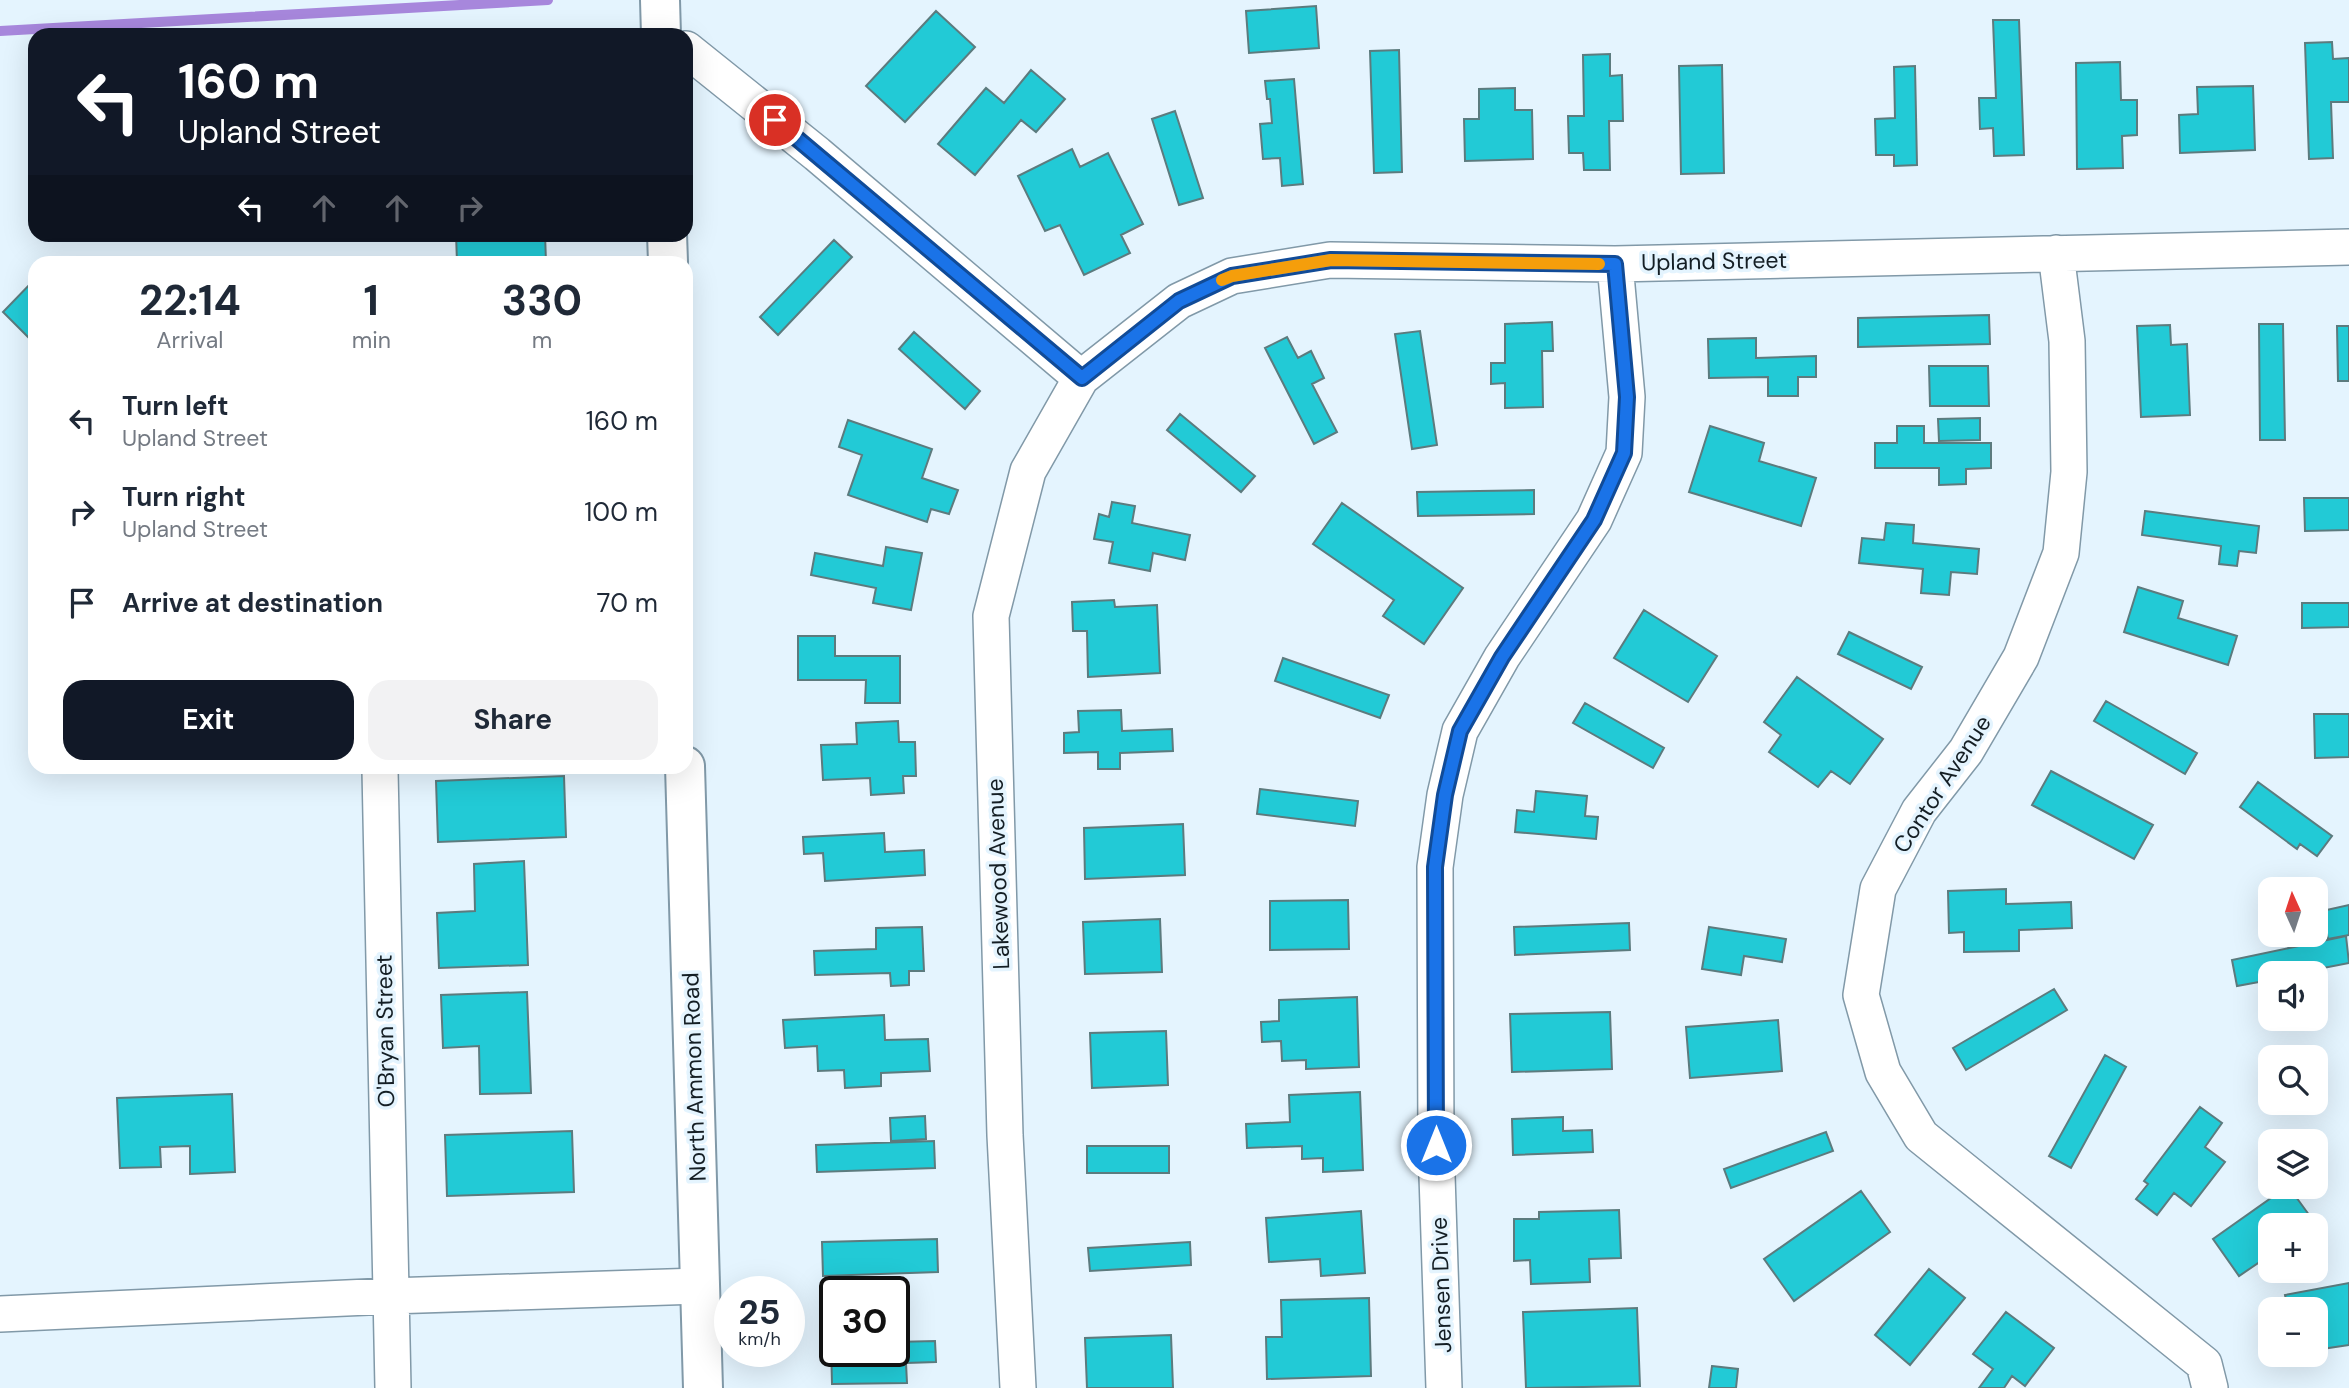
<!DOCTYPE html>
<html lang="en">
<head>
<meta charset="utf-8">
<style>
  body { margin:0; font-family:"DM Sans",sans-serif; background:#f2f2f3; color:#1f2937; height:100vh; display:flex; flex-direction:column; font-size:26px; white-space:nowrap }
  * { box-sizing:border-box; margin:0 }
  p { font-size:23px; color:#747a83 }
  .icon { flex:none; width:38px; height:38px; fill:none; stroke:currentColor; stroke-width:2; stroke-linecap:round; stroke-linejoin:round }
  .map { position:relative; flex:1; overflow:hidden }
  .panel { position:absolute; left:28px; top:256px; width:665px; height:518px; display:flex; flex-direction:column; background:#fff; border-radius:21px; box-shadow:0 7px 28px #0002 }
  .panel>* { flex:none }
  .banner { position:absolute; left:28px; top:28px; width:665px; height:214px; border-radius:21px; box-shadow:0 7px 28px #0002; background:#111827; color:#fff; overflow:hidden }
  .needle { width:46px; rotate:357deg }
  .tools { position:absolute; left:2258px; top:877px; display:grid; gap:14px }
  .tools a { display:grid; place-items:center; width:70px; height:70px; border-radius:14px; background:#fff; box-shadow:0 7px 28px #0002; font-size:35px }
  .speed { position:absolute; left:714px; top:1276px; display:flex; gap:14px; font-size:35px; font-weight:700; text-align:center }
  .speed>* { display:grid; place-content:center; width:91px; height:91px; border-radius:50%; background:#fff; box-shadow:0 7px 28px #0002; line-height:1 }
  .speed small { font-size:18px; font-weight:400 }
  .speed .limit { border:4px solid #111; border-radius:10px; background:#fff; color:#111 }
  .pin { position:absolute; display:grid; place-items:center; width:60px; height:60px; color:#fff; margin:-30px; border:4px solid #fff; border-radius:50%; box-shadow:0 2px 7px #0007 }
  .me { position:absolute; width:77px; margin:-38px; rotate:0deg; stroke-linejoin:round; filter:drop-shadow(0 0 5px #0008) }
  .turn { display:flex; align-items:center; gap:24px; height:147px; padding:0 35px; font-size:32px }
  .turn .icon { width:91px; height:91px; stroke-width:2.5 }
  .turn b { display:block; font-size:49px; line-height:60px }
  .lanes { display:flex; align-items:center; height:66px; padding:0 35px; background:#0003; justify-content:center; gap:35px; direction:ltr }
  .lanes .off { opacity:.35 }
  .eta { display:flex; justify-content:space-evenly; align-items:center; height:119px; text-align:center }
  .eta b { font-size:42px; font-weight:700; line-height:49px }
  .action { display:flex; gap:14px; margin-top:auto; padding:14px 35px }
  .action a { flex:1; height:80px; border-radius:21px; background:#111827; color:#fff; font-size:28px; font-weight:700; line-height:80px; text-align:center }
  .action a+a { background:#f2f2f3; color:#1f2937 }
  ul { padding:0; list-style:none }
  li { display:flex; align-items:center; gap:21px; height:91px; padding:0 35px }
  li div { flex:1 }
  li b { display:block; font-size:26px }
  li em { font-style:normal }
  .map>svg:first-child { display:block }
  .lines { fill:none; stroke-linecap:round; stroke-linejoin:round }
  .stream { stroke:#a787dc; stroke-width:10 }
  .building { fill:#22cad6; stroke:#5c7b7e; stroke-width:2 }
  .street-casing { stroke:#8199a8; stroke-width:38 }
  .secondary-casing { stroke:#8199a8; stroke-width:42 }
  .street { stroke:#fff; stroke-width:35 }
  .secondary { stroke:#fff; stroke-width:38 }
  .route-casing { stroke:#114b97; stroke-width:18 }
  .route { stroke:#1a73e8; stroke-width:12 }
  .slow { stroke:#f59e0b; stroke-width:12 }
  .labels { text-anchor:middle; stroke-width:7; stroke-linejoin:round; paint-order:stroke }
  .street-label { font-size:23px; fill:#141e24; stroke:#e4f4fe }
</style>
</head>
<body>
<div class="map">
<svg width="2349" height="1388" viewBox="0 0 2349 1388">
  <rect width="100%" height="100%" fill="#e4f4fe"/>
  <g class="lines">
    <path class="stream" d="M 0,31 L 548,0"/>
  </g>
  <path class="building" d="M 1316,6 L 1319,48 L 1249,53 L 1246,11 Z
    M 936,11 L 975,47 L 905,122 L 866,86 Z
    M 1993,20 L 2019,20 L 2024,155 L 1994,156 L 1993,128 L 1980,129 L 1979,98 L 1996,98 Z
    M 2332,42 L 2333,59 L 2349,58 L 2349,102 L 2331,102 L 2333,158 L 2309,159 L 2305,43 Z
    M 1399,50 L 1402,172 L 1374,173 L 1370,51 Z
    M 1610,54 L 1610,76 L 1622,75 L 1623,121 L 1609,121 L 1610,170 L 1584,170 L 1583,153 L 1569,153 L 1568,116 L 1584,116 L 1583,55 Z
    M 2120,62 L 2121,100 L 2137,100 L 2137,135 L 2122,136 L 2123,168 L 2077,169 L 2076,63 Z
    M 1722,65 L 1724,173 L 1681,174 L 1679,66 Z
    M 1915,66 L 1917,165 L 1894,166 L 1894,155 L 1876,155 L 1875,119 L 1895,118 L 1894,67 Z
    M 1031,70 L 1065,99 L 1036,132 L 1021,120 L 975,175 L 938,144 L 986,88 L 1004,103 Z
    M 1294,79 L 1303,184 L 1282,186 L 1280,158 L 1263,159 L 1260,124 L 1272,123 L 1270,99 L 1267,99 L 1265,81 Z
    M 2253,86 L 2255,150 L 2180,153 L 2179,115 L 2198,114 L 2197,87 Z
    M 1515,88 L 1515,110 L 1532,110 L 1533,159 L 1465,161 L 1464,119 L 1479,119 L 1479,89 Z
    M 1175,111 L 1203,198 L 1179,205 L 1152,119 Z
    M 1072,149 L 1080,167 L 1108,153 L 1143,224 L 1121,235 L 1130,253 L 1084,275 L 1060,225 L 1045,231 L 1018,176 Z
    M 456,234 L 545,234 L 546,262 L 457,262 Z
    M 834,240 L 852,257 L 778,335 L 760,317 Z
    M 35,279 L 35,344 L 3,312 Z
    M 1989,315 L 1990,344 L 1858,347 L 1858,318 Z
    M 1552,322 L 1553,351 L 1542,351 L 1543,407 L 1505,408 L 1505,383 L 1491,384 L 1491,363 L 1505,363 L 1505,324 Z
    M 2259,324 L 2283,324 L 2285,440 L 2260,440 Z
    M 2170,325 L 2171,345 L 2187,344 L 2190,415 L 2141,417 L 2137,326 Z
    M 2337,326 L 2349,326 L 2349,381 L 2338,381 Z
    M 1420,331 L 1437,445 L 1412,449 L 1395,334 Z
    M 914,332 L 980,391 L 965,409 L 899,349 Z
    M 1287,337 L 1298,358 L 1311,351 L 1324,378 L 1312,384 L 1337,432 L 1314,444 L 1265,348 Z
    M 1756,338 L 1756,358 L 1816,356 L 1816,377 L 1798,377 L 1798,396 L 1768,396 L 1768,377 L 1709,378 L 1708,339 Z
    M 1929,366 L 1988,366 L 1989,406 L 1930,406 Z
    M 1180,414 L 1255,476 L 1241,492 L 1167,430 Z
    M 1980,418 L 1980,440 L 1939,441 L 1938,419 Z
    M 848,420 L 932,449 L 922,478 L 958,490 L 949,514 L 931,509 L 927,522 L 848,495 L 862,455 L 839,447 Z
    M 1710,426 L 1764,443 L 1759,461 L 1816,478 L 1801,526 L 1689,492 Z
    M 1897,426 L 1924,426 L 1924,443 L 1991,443 L 1991,468 L 1966,469 L 1966,484 L 1939,485 L 1939,468 L 1875,468 L 1875,443 L 1897,443 Z
    M 1534,490 L 1534,514 L 1418,516 L 1417,492 Z
    M 2304,498 L 2349,498 L 2349,530 L 2305,531 Z
    M 1112,502 L 1135,506 L 1132,523 L 1190,535 L 1185,560 L 1153,553 L 1150,571 L 1109,563 L 1113,542 L 1094,539 L 1099,514 L 1109,517 Z
    M 1342,503 L 1463,588 L 1424,644 L 1383,616 L 1394,600 L 1313,544 Z
    M 2145,511 L 2259,526 L 2256,553 L 2239,551 L 2237,566 L 2219,564 L 2221,546 L 2142,535 Z
    M 1886,523 L 1914,525 L 1913,543 L 1979,549 L 1977,574 L 1951,572 L 1949,595 L 1921,593 L 1923,569 L 1859,563 L 1862,538 L 1884,540 Z
    M 886,547 L 922,553 L 911,610 L 873,603 L 876,588 L 811,575 L 815,553 L 883,566 Z
    M 2138,587 L 2183,601 L 2178,618 L 2237,636 L 2228,665 L 2124,632 Z
    M 1114,600 L 1115,607 L 1157,605 L 1160,673 L 1088,677 L 1087,631 L 1073,631 L 1072,602 Z
    M 2302,603 L 2349,603 L 2349,627 L 2302,628 Z
    M 1644,610 L 1717,656 L 1688,702 L 1614,658 Z
    M 1849,632 L 1922,667 L 1911,689 L 1838,654 Z
    M 798,636 L 835,636 L 835,656 L 900,656 L 900,703 L 865,703 L 866,680 L 798,680 Z
    M 1283,658 L 1389,695 L 1380,718 L 1275,681 Z
    M 1797,677 L 1883,739 L 1850,784 L 1831,771 L 1818,787 L 1769,752 L 1781,735 L 1764,722 Z
    M 2106,701 L 2197,753 L 2185,774 L 2094,721 Z
    M 1585,703 L 1664,748 L 1653,768 L 1573,723 Z
    M 1121,710 L 1122,731 L 1172,729 L 1173,751 L 1120,753 L 1120,769 L 1098,769 L 1098,752 L 1064,753 L 1064,733 L 1079,732 L 1078,711 Z
    M 2314,714 L 2349,714 L 2349,757 L 2315,758 Z
    M 898,721 L 899,742 L 915,742 L 916,776 L 903,776 L 904,793 L 871,795 L 870,778 L 823,780 L 821,745 L 857,744 L 856,723 Z
    M 2051,771 L 2153,825 L 2134,859 L 2032,805 Z
    M 564,776 L 566,837 L 438,842 L 436,781 Z
    M 2258,782 L 2332,836 L 2317,856 L 2300,844 L 2297,849 L 2240,807 Z
    M 1260,789 L 1358,801 L 1355,826 L 1257,814 Z
    M 1536,791 L 1587,796 L 1585,816 L 1598,817 L 1596,839 L 1515,832 L 1517,810 L 1534,812 Z
    M 1183,824 L 1185,875 L 1085,879 L 1084,828 Z
    M 884,833 L 885,852 L 924,850 L 925,875 L 825,881 L 823,853 L 804,854 L 803,837 Z
    M 524,861 L 528,965 L 439,968 L 437,913 L 475,911 L 474,864 Z
    M 2006,889 L 2006,904 L 2071,902 L 2072,928 L 2019,930 L 2019,951 L 1964,952 L 1964,932 L 1949,933 L 1948,891 Z
    M 1348,900 L 1349,949 L 1270,950 L 1270,901 Z
    M 2349,905 L 2349,935 L 2328,939 L 2322,911 Z
    M 1160,919 L 1162,972 L 1085,974 L 1083,922 Z
    M 1629,923 L 1630,950 L 1515,955 L 1514,927 Z
    M 922,927 L 924,971 L 909,971 L 909,985 L 891,986 L 890,973 L 815,975 L 814,951 L 876,949 L 876,928 Z
    M 1709,927 L 1786,939 L 1782,962 L 1744,956 L 1741,975 L 1702,969 Z
    M 2346,936 L 2349,963 L 2318,969 L 2322,990 L 2315,991 L 2315,973 L 2270,973 L 2270,980 L 2237,986 L 2232,960 Z
    M 2054,989 L 2067,1010 L 1966,1070 L 1953,1048 Z
    M 527,992 L 531,1093 L 480,1094 L 479,1046 L 443,1048 L 441,995 Z
    M 1357,997 L 1359,1067 L 1306,1069 L 1306,1060 L 1282,1061 L 1281,1041 L 1262,1042 L 1261,1022 L 1279,1021 L 1279,1000 Z
    M 1610,1012 L 1612,1069 L 1512,1072 L 1510,1014 Z
    M 884,1015 L 885,1040 L 928,1039 L 930,1071 L 881,1073 L 881,1086 L 845,1088 L 844,1070 L 818,1071 L 817,1046 L 785,1048 L 783,1020 Z
    M 1778,1020 L 1782,1071 L 1690,1078 L 1686,1027 Z
    M 1166,1031 L 1168,1085 L 1092,1088 L 1090,1033 Z
    M 2105,1055 L 2126,1067 L 2071,1168 L 2049,1156 Z
    M 1360,1092 L 1363,1170 L 1323,1172 L 1323,1158 L 1302,1159 L 1302,1146 L 1247,1148 L 1246,1124 L 1290,1122 L 1289,1095 Z
    M 232,1094 L 235,1172 L 190,1174 L 190,1146 L 160,1147 L 161,1167 L 120,1168 L 117,1098 Z
    M 2200,1107 L 2222,1123 L 2205,1147 L 2225,1162 L 2191,1206 L 2174,1193 L 2157,1215 L 2136,1199 L 2148,1184 L 2144,1181 Z
    M 925,1116 L 926,1139 L 891,1141 L 890,1118 Z
    M 1563,1117 L 1563,1131 L 1592,1130 L 1593,1152 L 1513,1155 L 1512,1119 Z
    M 572,1131 L 574,1192 L 447,1196 L 445,1135 Z
    M 1826,1132 L 1833,1151 L 1731,1188 L 1724,1169 Z
    M 934,1141 L 935,1168 L 817,1172 L 816,1145 Z
    M 1087,1146 L 1169,1146 L 1169,1173 L 1087,1173 Z
    M 2288,1186 L 2315,1223 L 2270,1225 L 2270,1255 L 2239,1276 L 2213,1239 Z
    M 1861,1191 L 1890,1232 L 1794,1301 L 1764,1259 Z
    M 1619,1210 L 1621,1258 L 1589,1259 L 1590,1282 L 1531,1284 L 1530,1260 L 1514,1261 L 1514,1219 L 1539,1219 L 1539,1212 Z
    M 1361,1211 L 1365,1273 L 1321,1276 L 1320,1259 L 1269,1262 L 1266,1218 Z
    M 937,1239 L 938,1272 L 823,1276 L 822,1242 Z
    M 1190,1242 L 1191,1265 L 1090,1271 L 1088,1248 Z
    M 1929,1269 L 1965,1298 L 1910,1365 L 1875,1335 Z
    M 2349,1283 L 2349,1345 L 2315,1350 L 2315,1309 L 2288,1309 L 2285,1295 Z
    M 1369,1298 L 1371,1376 L 1267,1379 L 1266,1337 L 1282,1337 L 1281,1300 Z
    M 1637,1308 L 1640,1386 L 1526,1388 L 1523,1312 Z
    M 2006,1312 L 2054,1348 L 2025,1386 L 2012,1376 L 2004,1388 L 1979,1388 L 1993,1369 L 1973,1354 Z
    M 1171,1335 L 1173,1388 L 1087,1388 L 1085,1338 Z
    M 935,1341 L 936,1362 L 906,1363 L 907,1383 L 832,1384 L 831,1343 L 835,1343 L 835,1351 L 894,1351 L 894,1342 Z
    M 1712,1366 L 1738,1369 L 1736,1388 L 1709,1388 Z"/>
  <g class="lines">
    <defs>
      <path id="street" d="M 686,49 L 817,154 L 1081,378
        M 2056,253 L 2067,341 L 2069,472 L 2061,553 L 2021,657 L 1966,751 L 1919,811 L 1878,889 L 1861,995 L 1883,1072 L 1921,1136 L 2204,1364 L 2210,1388
        M 382,766 L 380,770 L 393,1388
        M 0,1314 L 390,1296 L 699,1286
        M 1018,1388 L 1005,1135 L 991,616 L 1028,471 L 1081,378 L 1179,301 L 1232,276 L 1330,260 L 1615,264 L 2349,247
        M 1444,1388 L 1436,1145 L 1435,867 L 1445,795 L 1460,731 L 1502,657 L 1594,520 L 1624,453 L 1627,397 L 1615,264"/>
      <path id="secondary" d="M 660,0 L 661,35
        M 667,234 L 668,262
        M 685,766 L 703,1388"/>
    </defs>
    <use href="#street" class="street-casing"/>
    <use href="#secondary" class="secondary-casing"/>
    <use href="#street" class="street"/>
    <use href="#secondary" class="secondary"/>
  </g>
  <g class="lines">
    <defs>
      <path id="route" d="M 775,120 L 1082,378 L 1179,301 L 1232,276 L 1331,260 L 1615,264 L 1627,397 L 1624,453 L 1594,520 L 1502,657 L 1460,731 L 1445,795 L 1435,867 L 1436,1145"/>
    </defs>
    <use href="#route" class="route-casing"/>
    <use href="#route" class="route"/>
    <path class="slow" d="M 1222,280 L 1232,276 L 1331,260 L 1599,264"/>
  </g>
  <g class="labels">
    <g class="street-label">
      <text transform="translate(1714 261) rotate(-1)" y="8">Upland Street</text>
      <text transform="translate(1942 784) rotate(-57)" y="8">Contor Avenue</text>
      <text transform="translate(998 874) rotate(-92)" y="8">Lakewood Avenue</text>
      <text transform="translate(385 1031) rotate(-91)" y="8">O'Bryan Street</text>
      <text transform="translate(694 1077) rotate(-92)" y="8">North Ammon Road</text>
      <text transform="translate(1441 1285) rotate(-92)" y="8">Jensen Drive</text>
    </g>
  </g>
</svg>
<div class="tools">
<a><svg class="needle" viewBox="-14 -14 28 28"><path d="M0-13l5 13h-10z" fill="#e53935"/><path d="M0 13l5-13h-10z" fill="#747a83"/></svg></a>
<a><svg class="icon" aria-label="sound" viewBox="0 0 24 24"><path d="M4 9h4l5-4v14l-5-4H4zM17 9q2 3 0 6"/></svg></a>
<a><svg class="icon" aria-label="search" viewBox="0 0 24 24"><circle cx="10" cy="10" r="6"/><path d="M15 15l6 6"/></svg></a>
<a><svg class="icon" aria-label="layers" viewBox="0 0 24 24"><path d="M12 4l9 5-9 5-9-5zM3 14l9 5 9-5"/></svg></a>
<a>+</a>
<a>−</a>
</div>
<div class="speed"><div>25<small>km/h</small></div><div class="limit">30</div></div>
<div class="pin" style="left:775px;top:120px;background:#d93025"><svg class="icon" aria-label="arrive" viewBox="0 0 24 24"><path d="M6 21V4h12l-3 4 3 4H6"/></svg></div>
<svg class="me" style="left:1436px;top:1145px" viewBox="-20 -20 40 40"><circle r="17" fill="#1a73e8" stroke="#fff" stroke-width="3"/><path d="M0-11L8 9 0 5-8 9z" fill="#fff"/></svg>
<div class="banner">
<div class="turn"><svg class="icon" aria-label="left" viewBox="0 0 24 24"><path d="M17 20v-9H6M10 6l-5 5 5 5"/></svg><div><b>160 m</b>Upland Street</div></div>
<div class="lanes"><svg class="icon" aria-label="left" viewBox="0 0 24 24"><path d="M17 20v-9H6M10 6l-5 5 5 5"/></svg><svg class="icon off" aria-label="ahead" viewBox="0 0 24 24"><path d="M12 20V5M6 11l6-6 6 6"/></svg><svg class="icon off" aria-label="ahead" viewBox="0 0 24 24"><path d="M12 20V5M6 11l6-6 6 6"/></svg><svg class="icon off" aria-label="right" viewBox="0 0 24 24"><path d="M7 20v-9h11M14 6l5 5-5 5"/></svg></div>
</div>
<section class="panel">
<div class="eta">
<div><b>22:14</b><p>Arrival</p></div>
<div><b>1</b><p>min</p></div>
<div><b>330</b><p>m</p></div>
</div>
<ul>
<li><svg class="icon" aria-label="left" viewBox="0 0 24 24"><path d="M17 20v-9H6M10 6l-5 5 5 5"/></svg><div><b>Turn left</b><p>Upland Street</p></div><em>160 m</em></li>
<li><svg class="icon" aria-label="right" viewBox="0 0 24 24"><path d="M7 20v-9h11M14 6l5 5-5 5"/></svg><div><b>Turn right</b><p>Upland Street</p></div><em>100 m</em></li>
<li><svg class="icon" aria-label="arrive" viewBox="0 0 24 24"><path d="M6 21V4h12l-3 4 3 4H6"/></svg><div><b>Arrive at destination</b></div><em>70 m</em></li>
</ul>
<div class="action"><a>Exit</a><a>Share</a></div>
</section>
</div>
</body>
</html>
